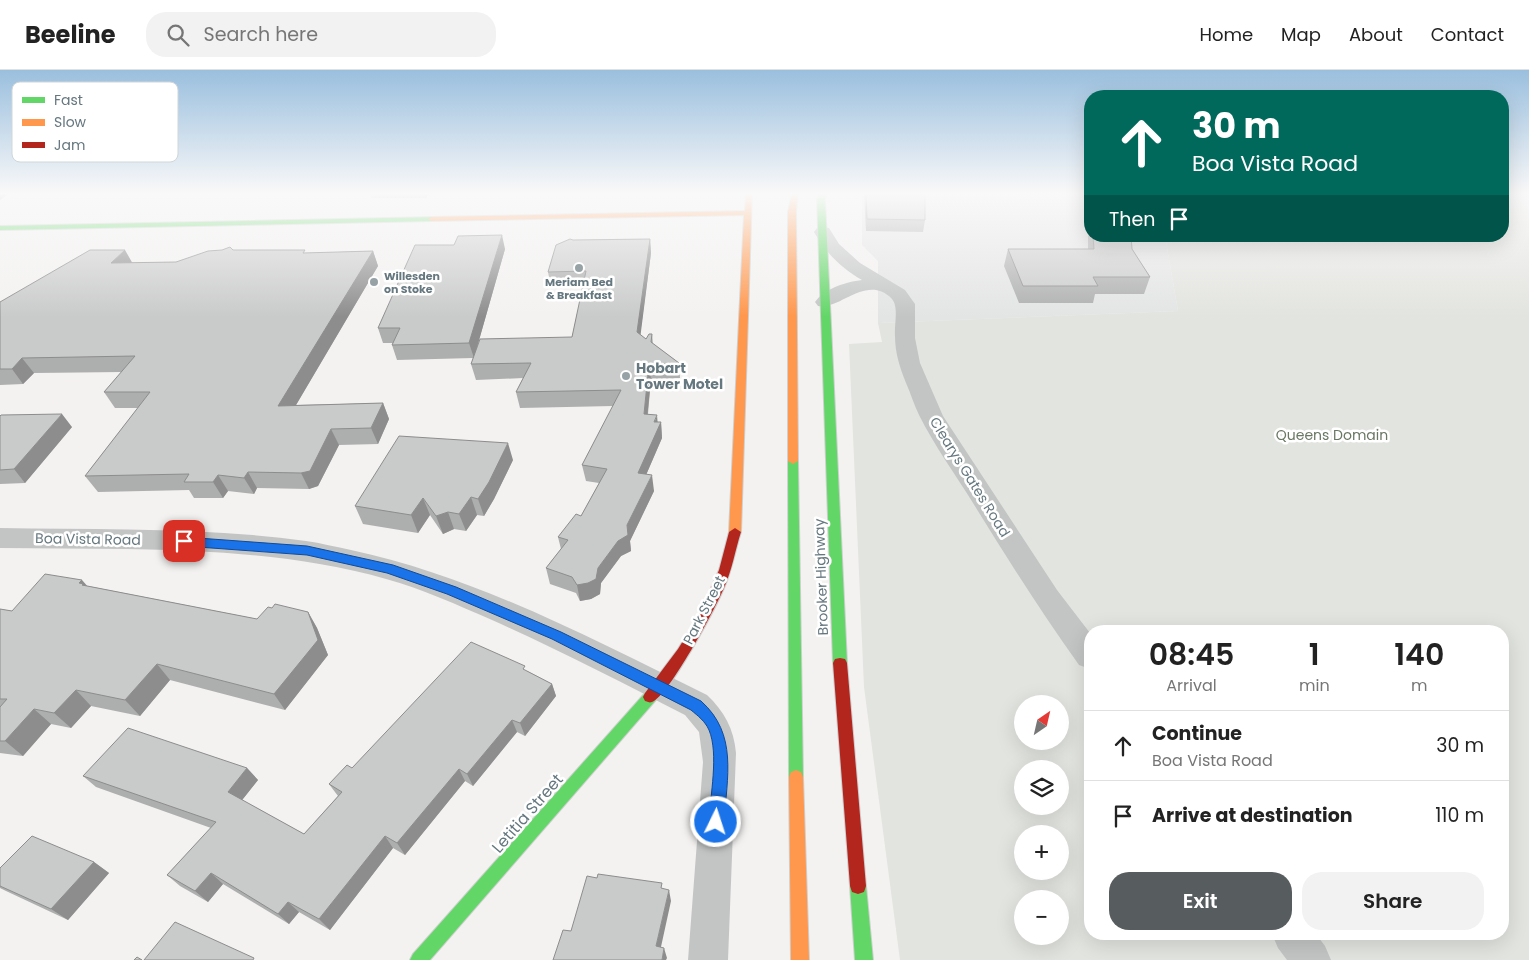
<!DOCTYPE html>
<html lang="en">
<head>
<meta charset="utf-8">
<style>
  body { margin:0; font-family:Poppins,sans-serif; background:#f2f2f2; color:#222; height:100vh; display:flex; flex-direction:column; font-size:19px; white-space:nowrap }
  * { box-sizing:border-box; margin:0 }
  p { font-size:16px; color:#767676 }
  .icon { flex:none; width:28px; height:28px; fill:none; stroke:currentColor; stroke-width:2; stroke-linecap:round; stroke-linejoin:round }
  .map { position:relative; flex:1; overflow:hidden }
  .side { position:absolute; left:1084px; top:555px; width:425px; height:315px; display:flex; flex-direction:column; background:#fff; border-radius:20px; box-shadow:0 5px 20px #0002 }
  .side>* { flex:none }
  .hud { position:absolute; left:1084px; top:20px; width:425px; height:152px; border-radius:20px; box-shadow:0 5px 20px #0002; background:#00695c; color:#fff; overflow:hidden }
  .needle { width:32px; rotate:34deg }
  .fabs { position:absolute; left:1014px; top:625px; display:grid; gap:10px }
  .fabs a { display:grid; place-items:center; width:55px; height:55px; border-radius:50%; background:#fff; box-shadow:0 5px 20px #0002; font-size:25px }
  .pin { position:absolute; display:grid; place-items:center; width:42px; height:42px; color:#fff; margin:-21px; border-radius:10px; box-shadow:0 2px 8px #0006 }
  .me { position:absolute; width:55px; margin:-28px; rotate:4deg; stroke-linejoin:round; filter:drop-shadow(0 0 4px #0008) }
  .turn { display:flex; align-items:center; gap:18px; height:105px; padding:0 25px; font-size:22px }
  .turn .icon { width:65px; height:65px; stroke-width:2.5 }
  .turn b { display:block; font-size:35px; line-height:42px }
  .then { display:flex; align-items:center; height:48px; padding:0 25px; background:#0003; gap:10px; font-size:19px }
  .eta { display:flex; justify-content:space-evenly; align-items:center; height:85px; text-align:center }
  .eta b { font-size:30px; font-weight:600; line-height:35px }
  .cta { display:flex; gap:10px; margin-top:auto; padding:10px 25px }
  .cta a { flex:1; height:58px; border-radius:20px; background:#575c5e; color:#fff; font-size:20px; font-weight:600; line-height:58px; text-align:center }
  .cta a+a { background:#f2f2f2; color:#222 }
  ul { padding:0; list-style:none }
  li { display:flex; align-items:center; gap:15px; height:70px; padding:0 25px; border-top:1px solid #e0e0e0 }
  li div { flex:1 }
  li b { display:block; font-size:19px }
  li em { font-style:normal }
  header { display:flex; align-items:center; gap:30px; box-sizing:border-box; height:70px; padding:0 25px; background:#fff; border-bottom:1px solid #e0e0e0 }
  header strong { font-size:24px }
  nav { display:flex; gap:28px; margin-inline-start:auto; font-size:18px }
  .search { width:350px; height:45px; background:#f2f2f2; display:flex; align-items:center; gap:12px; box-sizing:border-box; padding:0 18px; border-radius:20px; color:#767676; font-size:19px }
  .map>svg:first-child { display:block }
  .built { fill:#e3e4e4 }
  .green { fill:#e2e4df; fill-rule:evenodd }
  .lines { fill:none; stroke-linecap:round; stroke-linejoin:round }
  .fast-casing { stroke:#cecfcf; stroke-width:2 }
  .slow-casing { stroke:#cecfcf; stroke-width:2 }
  .jam-casing { stroke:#cecfcf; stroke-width:2 }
  .street { fill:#c3c5c5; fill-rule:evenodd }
  .fast { fill:#63d668; fill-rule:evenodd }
  .slow { fill:#ff974d; fill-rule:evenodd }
  .jam { fill:#b3261e; fill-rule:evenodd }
  .wall { fill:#adaeae }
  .shaded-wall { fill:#8d8d8d }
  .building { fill:#c9caca; stroke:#8d8d8d }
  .route { fill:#1a73e8; stroke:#114b97 }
  .poi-dot { fill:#97a2a7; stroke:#fff; stroke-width:2 }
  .labels { text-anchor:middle; stroke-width:5; stroke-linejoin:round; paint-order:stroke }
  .far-poi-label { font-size:11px; font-weight:bold; fill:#65777f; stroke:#fff; text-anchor:start }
  .poi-label { font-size:14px; font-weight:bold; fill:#65777f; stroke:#fff; text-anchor:start }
  .park-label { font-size:14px; fill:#6a7763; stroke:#fff }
  .street-label { font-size:14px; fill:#65777f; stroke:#fff }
  .near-street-label { font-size:16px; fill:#65777f; stroke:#fff }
  .key { fill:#fff; stroke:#d1d6d9; stroke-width:1 }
  .key-label { font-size:14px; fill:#65777f }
</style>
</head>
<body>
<header>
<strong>Beeline</strong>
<div class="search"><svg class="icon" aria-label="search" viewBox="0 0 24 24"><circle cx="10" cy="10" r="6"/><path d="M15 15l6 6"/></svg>Search here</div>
<nav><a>Home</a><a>Map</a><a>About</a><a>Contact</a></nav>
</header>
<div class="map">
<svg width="1529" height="890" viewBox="0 0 1529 890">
  <rect width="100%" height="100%" fill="#f3f2f1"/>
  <path class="built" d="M 862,123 L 1090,123 L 1090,166 L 1165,166 L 1178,241 L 878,253 L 878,191 L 862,175 Z"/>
  <path class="green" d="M 1503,123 L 1529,123 L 1529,890 L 900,890 L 864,617 L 849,274 L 882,272 L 878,253 L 1178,241 L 1165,166 L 1502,166 ZM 1090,561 L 1502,561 L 1502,864 L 1090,864 ZM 1022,634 L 1060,634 L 1060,671 L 1022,671 ZM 1022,699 L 1060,699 L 1060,736 L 1022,736 ZM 1022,764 L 1060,764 L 1060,801 L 1022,801 ZM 1022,829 L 1060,829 L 1060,866 L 1022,866 Z"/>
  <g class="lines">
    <defs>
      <path id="fast" d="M 820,123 L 826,123 L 825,129 L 847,593 L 845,597 L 840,598 L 835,597 L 833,593 L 817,129 Z
        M 435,147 L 435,151 L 432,151 L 0,160 L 0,156 Z
        M 793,388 L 798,391 L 803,707 L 801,712 L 796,714 L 791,712 L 789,707 L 788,391 Z
        M 650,621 L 655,623 L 657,627 L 655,631 L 430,890 L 410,890 L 413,884 L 645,623 Z
        M 858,808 L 864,810 L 866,816 L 873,890 L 855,890 L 850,816 L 852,810 Z"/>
      <path id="slow" d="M 746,123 L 752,123 L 741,462 L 735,466 L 729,462 L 744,145 L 432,151 L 428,149 L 432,147 L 745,141 Z
        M 792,123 L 798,123 L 796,142 L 798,391 L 793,394 L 788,391 L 788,142 Z
        M 796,700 L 801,702 L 803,707 L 809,890 L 791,890 L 789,707 L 791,702 Z"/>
      <path id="jam" d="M 735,458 L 741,462 C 735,481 732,500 724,518 C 716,537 669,626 652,632 C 649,633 649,632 645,631 L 643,627 L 645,623 L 678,579 L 698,547 L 719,500 L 729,462 Z
        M 840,588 L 845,589 L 847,593 L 866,816 L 864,822 L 858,824 L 852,822 L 850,816 L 833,593 L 835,589 Z"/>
    </defs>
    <use href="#fast" class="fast-casing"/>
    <use href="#slow" class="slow-casing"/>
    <use href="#jam" class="jam-casing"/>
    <path class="street" d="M 823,157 L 829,158 L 839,174 L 860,193 L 905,220 L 915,234 L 915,268 L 920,293 L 943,346 L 1057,520 L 1090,563 L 1090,599 L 1079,595 C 1041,542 1007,488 973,433 C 955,404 934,375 919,345 C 914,335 911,324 906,313 C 900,298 895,283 895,266 C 894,255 899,237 892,229 C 867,203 839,241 818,236 L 815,232 C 825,218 846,212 862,210 C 841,198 826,183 814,162 L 817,158 Z
      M 0,458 C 102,460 205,457 306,471 C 321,473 336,477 351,480 C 477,507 592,569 707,625 C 724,641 734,659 736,683 L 728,890 L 688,890 L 703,692 L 699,662 L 685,645 C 621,612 557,579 492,550 C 457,535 423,519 386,509 C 264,474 126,480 0,478 Z
      M 1272,864 L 1316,864 L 1325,876 L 1331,890 L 1287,890 L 1278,878 Z"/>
    <use href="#fast" class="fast"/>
    <use href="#slow" class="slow"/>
    <use href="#jam" class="jam"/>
  </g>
  <path class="wall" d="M 370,123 L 484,123 L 484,124 L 429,123 L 426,128 L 372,128 Z
    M 671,123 L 704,123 L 704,124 Z
    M 864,123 L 925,123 L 925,150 L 923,162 L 866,161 Z
    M 1088,123 L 1090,123 L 1090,166 L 1131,166 L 1132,179 L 1150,207 L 1144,224 L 1095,224 L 1093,233 L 1019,233 L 1004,196 L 1008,179 L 1088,179 Z
    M 650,169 L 651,183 L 640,265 L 646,269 L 652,264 L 653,274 L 679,293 L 680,308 L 651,309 L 648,344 L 658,352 L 661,352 L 662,368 L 646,405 L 654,421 L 630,471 L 631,481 L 621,486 L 601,513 L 600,524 L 591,529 L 580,531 L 576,523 L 550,514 L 546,498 L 561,479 L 558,467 L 581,446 L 599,413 L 586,411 L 582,395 L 613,336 L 520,338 L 516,322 L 523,308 L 476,310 L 471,294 L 473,288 L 397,290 L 392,275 L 393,273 L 383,273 L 378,258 L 505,179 L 475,284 L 572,267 L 583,216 L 551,217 L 548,202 L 573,170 Z
    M 233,180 L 306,183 L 373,181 L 378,196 L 296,335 L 383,333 L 389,349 L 378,374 L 339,375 L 318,416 L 309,419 L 257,418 L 254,424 L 228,421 L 223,428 L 194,428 L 189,420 L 98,422 L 85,406 L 138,338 L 115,338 L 104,322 L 122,302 L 34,303 L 23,314 L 0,315 L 0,232 L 132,193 L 176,192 Z
    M 0,346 L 72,357 L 25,413 L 0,414 Z
    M 513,390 L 494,429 L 484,446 L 477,445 L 466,461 L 454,459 L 443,464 L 430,445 L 418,463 L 363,454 L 355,436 Z
    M 88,516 L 257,549 L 272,538 L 308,542 L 317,558 L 328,585 L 285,640 L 170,610 L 140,646 L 91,636 L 71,658 L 51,654 L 23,686 L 0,683 L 0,539 L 12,541 Z
    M 527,601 L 552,614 L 556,626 L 525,666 L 517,662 L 473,716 L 465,711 L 405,785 L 393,778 L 330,860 L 299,842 L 289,854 L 223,814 L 208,832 L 180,816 L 167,805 L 211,758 L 96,717 L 83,706 L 247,698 L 258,710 L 242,730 L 304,764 L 338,726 L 329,714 Z
    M 94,792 L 109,803 L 68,850 L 6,821 L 0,818 L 0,798 Z"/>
  <path class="shaded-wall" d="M 0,123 L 10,123 L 0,130 Z
    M 425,123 L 429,123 L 426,128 Z
    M 502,165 L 505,179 L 474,288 L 469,273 Z
    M 650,169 L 651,183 L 639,277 L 637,262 Z
    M 125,180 L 133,194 L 111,193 Z
    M 373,181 L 378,196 L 286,352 L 278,336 Z
    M 22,288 L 34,303 L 23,314 L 12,299 Z
    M 649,294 L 651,309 L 646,359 L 644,344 Z
    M 383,333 L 389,349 L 378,374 L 371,358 Z
    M 62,344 L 72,357 L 25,413 L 14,399 Z
    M 657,345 L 658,357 L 661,352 L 662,368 L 640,419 L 638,403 Z
    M 331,359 L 339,375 L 318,416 L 309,419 L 301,403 Z
    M 508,373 L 513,390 L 494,429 L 484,446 L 478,429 Z
    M 248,402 L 257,418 L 254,424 L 244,408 Z
    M 218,405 L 228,421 L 223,428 L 213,412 Z
    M 652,405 L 654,421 L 630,471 L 631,481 L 621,486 L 601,513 L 600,524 L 591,529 L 580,531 L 577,515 L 598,498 L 618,471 L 627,455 Z
    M 471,427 L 477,445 L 466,461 L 459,444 Z
    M 423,428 L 430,445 L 418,463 L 411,445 Z
    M 448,442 L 454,459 L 443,464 L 436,446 Z
    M 82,510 L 96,526 L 79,513 Z
    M 308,542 L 317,558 L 328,585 L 285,640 L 274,624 Z
    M 157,594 L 170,610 L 140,646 L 125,630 Z
    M 552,614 L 556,626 L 525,666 L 520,653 Z
    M 76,620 L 91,636 L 71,658 L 54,643 Z
    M 34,639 L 51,654 L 23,686 L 5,671 Z
    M 512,650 L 517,662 L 473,716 L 467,704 Z
    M 247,698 L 258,710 L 239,734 L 228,722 Z
    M 459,699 L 465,711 L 405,785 L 397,773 Z
    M 385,766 L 393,778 L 330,860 L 319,849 Z
    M 94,792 L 109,803 L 68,850 L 51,839 Z
    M 211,803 L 223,814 L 208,832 L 195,821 Z
    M 669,820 L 671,831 L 659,886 L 656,876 Z
    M 288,832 L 299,842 L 289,854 L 278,844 Z
    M 664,878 L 667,888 L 666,890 L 662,890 Z"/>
  <path class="building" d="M 866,123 L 925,123 L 925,150 L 867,149 Z
    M 502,165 L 469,273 L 392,275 L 400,258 L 378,258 L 415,175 L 454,175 L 458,166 Z
    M 1093,166 L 1131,166 L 1132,179 L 1150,207 L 1093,207 L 1098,216 L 1023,216 L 1008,179 L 1094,179 Z
    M 570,169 L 573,170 L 650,169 L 637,262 L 646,269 L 649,264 L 652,264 L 651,272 L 679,293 L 649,294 L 644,344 L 657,345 L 654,352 L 661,352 L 638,403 L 652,405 L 627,455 L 628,465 L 618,471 L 598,498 L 596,509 L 588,513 L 577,515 L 572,507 L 546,498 L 568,470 L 558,467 L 576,444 L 581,446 L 607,399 L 582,395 L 621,320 L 516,322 L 531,293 L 471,294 L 480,269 L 572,267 L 586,201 L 548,202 L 556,175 Z
    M 230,177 L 233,180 L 305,180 L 303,183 L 373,181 L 278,336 L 383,333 L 371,358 L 331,359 L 310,401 L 301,403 L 248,402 L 244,408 L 218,405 L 213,412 L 184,412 L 189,404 L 85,406 L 150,322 L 104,322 L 135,286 L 22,288 L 12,299 L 0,299 L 0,232 L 90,180 L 125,180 L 111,193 L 176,192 L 208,181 L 222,180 Z
    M 62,344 L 14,399 L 0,400 L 0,346 L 1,345 Z
    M 399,366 L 508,373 L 489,412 L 478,429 L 471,427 L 459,444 L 448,442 L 436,446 L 423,428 L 411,445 L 355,436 Z
    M 45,504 L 82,510 L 79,513 L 84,514 L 82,515 L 257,549 L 268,537 L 272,538 L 275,534 L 308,542 L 318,570 L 274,624 L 157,594 L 125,630 L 76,620 L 54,643 L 34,639 L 5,671 L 0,671 L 0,637 L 7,629 L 0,629 L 0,539 L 12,541 Z
    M 471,572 L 525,596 L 523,599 L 552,614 L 520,653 L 512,650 L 467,704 L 459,699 L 397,773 L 385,766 L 319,849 L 288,832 L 278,844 L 211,803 L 195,821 L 167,805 L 216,752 L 83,706 L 128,658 L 247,698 L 228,722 L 304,764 L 342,722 L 329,714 L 347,695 L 352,698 Z
    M 32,766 L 94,792 L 51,839 L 0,816 L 0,798 Z
    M 598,804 L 662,813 L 661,818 L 669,820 L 656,876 L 664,878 L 662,890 L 553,890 L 563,860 L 571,861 L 587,806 L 597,808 Z
    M 175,852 L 254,888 L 253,890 L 144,890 Z
    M 137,887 L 142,890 L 134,890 Z"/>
  <linearGradient id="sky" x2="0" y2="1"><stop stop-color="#9abfde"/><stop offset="0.5" stop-color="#faf9f9"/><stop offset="1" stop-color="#faf9f9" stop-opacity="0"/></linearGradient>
  <rect width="1529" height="247" fill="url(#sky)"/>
  <path class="route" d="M 184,467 L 307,476 L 393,495 L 456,517 L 561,562 L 701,631 C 738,664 727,707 724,752 L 722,757 L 716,759 L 711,757 L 709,752 C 710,726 719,684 709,660 C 705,651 698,646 691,640 L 552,569 L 447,524 L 387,503 L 307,485 L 184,476 L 178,471 Z"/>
  <g class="poi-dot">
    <circle cx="579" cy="198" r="5"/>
    <circle cx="374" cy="212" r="5"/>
    <circle cx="626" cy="306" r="5"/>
  </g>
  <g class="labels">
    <g class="far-poi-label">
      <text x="384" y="210">Willesden<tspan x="384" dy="13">on Stoke</tspan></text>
      <text x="579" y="216" text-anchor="middle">Meriam Bed<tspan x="579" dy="13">&amp; Breakfast</tspan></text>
    </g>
    <g class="poi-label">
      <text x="636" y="303">Hobart<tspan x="636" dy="16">Tower Motel</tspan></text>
    </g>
    <g class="park-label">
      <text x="1332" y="370">Queens Domain</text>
    </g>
    <g class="street-label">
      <text transform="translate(970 407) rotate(58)" y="5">Clearys Gates Road</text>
      <text transform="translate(88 469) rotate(1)" y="5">Boa Vista Road</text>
      <text transform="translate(821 507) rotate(-92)" y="5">Brooker Highway</text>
      <text transform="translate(704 540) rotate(-63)" y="5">Park Street</text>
    </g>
    <g class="near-street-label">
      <text transform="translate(527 743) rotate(-49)" y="6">Letitia Street</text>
    </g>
  </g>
  <rect x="12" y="12" width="166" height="80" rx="8" class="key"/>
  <rect x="22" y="27" width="23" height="6" fill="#63d668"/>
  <rect x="22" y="49" width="23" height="7" fill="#ff974d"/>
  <rect x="22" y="72" width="23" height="6" fill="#b3261e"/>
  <g class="key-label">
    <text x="54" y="35">Fast</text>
    <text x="54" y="57">Slow</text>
    <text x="54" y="80">Jam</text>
  </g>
</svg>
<div class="fabs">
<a><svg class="needle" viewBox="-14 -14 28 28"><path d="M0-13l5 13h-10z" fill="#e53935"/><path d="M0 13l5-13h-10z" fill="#767676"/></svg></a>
<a><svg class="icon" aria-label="layers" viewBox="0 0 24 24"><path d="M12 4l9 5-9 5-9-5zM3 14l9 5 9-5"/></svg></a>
<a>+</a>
<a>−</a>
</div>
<div class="pin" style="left:184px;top:471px;background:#d93025"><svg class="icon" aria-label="arrive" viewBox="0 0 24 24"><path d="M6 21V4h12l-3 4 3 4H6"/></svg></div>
<svg class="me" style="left:716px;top:752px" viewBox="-20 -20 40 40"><circle r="17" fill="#1a73e8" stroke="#fff" stroke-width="3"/><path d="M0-11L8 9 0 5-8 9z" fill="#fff"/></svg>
<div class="hud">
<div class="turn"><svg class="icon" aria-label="ahead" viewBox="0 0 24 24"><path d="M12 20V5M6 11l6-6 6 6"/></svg><div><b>30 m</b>Boa Vista Road</div></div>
<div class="then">Then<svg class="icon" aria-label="arrive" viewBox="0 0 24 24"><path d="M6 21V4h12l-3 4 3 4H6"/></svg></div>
</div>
<section class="side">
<div class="eta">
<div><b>08:45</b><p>Arrival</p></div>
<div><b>1</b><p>min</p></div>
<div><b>140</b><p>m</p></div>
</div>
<ul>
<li><svg class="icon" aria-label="ahead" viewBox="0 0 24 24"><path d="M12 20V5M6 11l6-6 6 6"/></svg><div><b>Continue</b><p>Boa Vista Road</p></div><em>30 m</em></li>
<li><svg class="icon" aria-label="arrive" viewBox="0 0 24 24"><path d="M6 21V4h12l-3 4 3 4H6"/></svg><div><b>Arrive at destination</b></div><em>110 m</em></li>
</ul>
<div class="cta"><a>Exit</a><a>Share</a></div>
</section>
</div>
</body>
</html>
